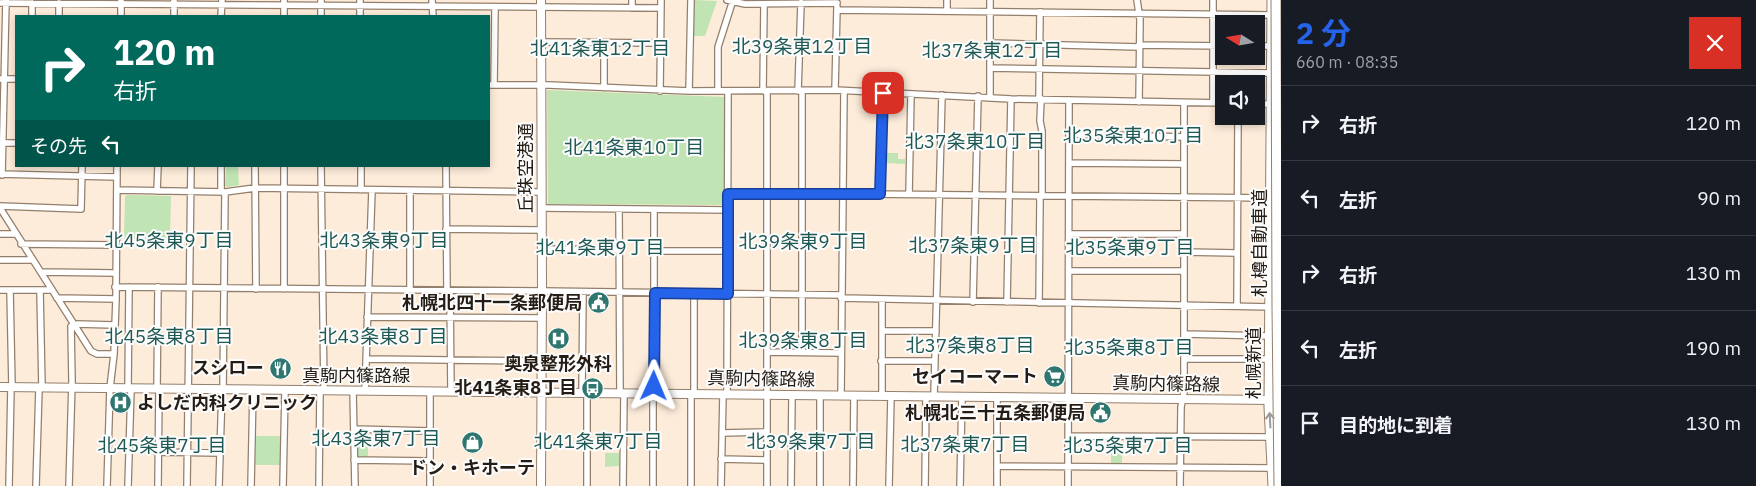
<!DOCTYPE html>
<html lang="ja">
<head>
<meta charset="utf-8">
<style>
  body { margin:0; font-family:"IBM Plex Sans","Noto Sans JP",sans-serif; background:#20242c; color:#f1f3f6; height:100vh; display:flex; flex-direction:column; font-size:19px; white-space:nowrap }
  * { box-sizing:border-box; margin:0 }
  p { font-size:16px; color:#9ea1a6 }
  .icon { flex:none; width:28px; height:28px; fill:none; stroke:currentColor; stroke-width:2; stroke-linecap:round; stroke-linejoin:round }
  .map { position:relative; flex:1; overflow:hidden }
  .details { display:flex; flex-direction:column; background:#171b24; width:475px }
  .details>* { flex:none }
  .guide { position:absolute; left:15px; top:15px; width:475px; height:152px; border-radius:0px; box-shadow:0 2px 8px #0003; background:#00695c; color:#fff; overflow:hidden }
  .needle { width:32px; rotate:281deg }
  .buttons { position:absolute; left:1215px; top:15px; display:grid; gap:10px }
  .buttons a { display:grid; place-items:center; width:50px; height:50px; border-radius:0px; background:#171b24; box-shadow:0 2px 8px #0003; font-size:25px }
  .pin { position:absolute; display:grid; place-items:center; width:42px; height:42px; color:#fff; margin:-21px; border-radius:10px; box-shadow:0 2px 8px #0006 }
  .me { position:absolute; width:55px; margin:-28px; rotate:1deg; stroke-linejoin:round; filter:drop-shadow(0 0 4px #0008) }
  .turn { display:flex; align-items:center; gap:18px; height:105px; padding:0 15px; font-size:22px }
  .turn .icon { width:65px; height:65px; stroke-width:2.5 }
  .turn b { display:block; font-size:35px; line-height:42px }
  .then { display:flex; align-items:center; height:48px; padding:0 15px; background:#0003; gap:10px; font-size:19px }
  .round { display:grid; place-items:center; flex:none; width:52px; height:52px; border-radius:0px; background:#20242c }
  .summary { display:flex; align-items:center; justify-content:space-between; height:85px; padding:0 15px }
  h1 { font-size:30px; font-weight:700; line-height:38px; color:#2563eb }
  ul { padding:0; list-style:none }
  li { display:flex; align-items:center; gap:15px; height:75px; padding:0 15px; border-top:1px solid #363941 }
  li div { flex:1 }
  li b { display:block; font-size:19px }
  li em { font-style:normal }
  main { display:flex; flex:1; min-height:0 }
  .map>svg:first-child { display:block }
  .green { fill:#c1e4b5 }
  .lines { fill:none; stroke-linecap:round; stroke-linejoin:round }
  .minor-casing { stroke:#937f6b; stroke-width:8 }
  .major-casing { stroke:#937f6b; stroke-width:10 }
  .highway-casing { stroke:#937f6b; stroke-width:11 }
  .minor { stroke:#fff; stroke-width:5.5 }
  .major { stroke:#fff; stroke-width:8 }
  .highway { stroke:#fff; stroke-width:9 }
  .highway-bridge-casing { stroke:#937f6b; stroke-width:11; stroke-linecap:butt }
  .highway-bridge { stroke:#fff; stroke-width:9 }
  .oneway { stroke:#9d9996 }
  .route-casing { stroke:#184099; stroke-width:12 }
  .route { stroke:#2563eb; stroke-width:9 }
  .labels { text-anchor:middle; stroke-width:4; stroke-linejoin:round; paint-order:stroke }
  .street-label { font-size:18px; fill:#251d15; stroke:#fcfcfc }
  .poi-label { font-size:18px; font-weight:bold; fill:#251d15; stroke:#fcfcfc; text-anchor:end }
  .neighbourhood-label { font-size:19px; fill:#1f5954; stroke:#fcfcfc }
</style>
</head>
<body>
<main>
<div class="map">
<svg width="1281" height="486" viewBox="0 0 1281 486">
  <rect width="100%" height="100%" fill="#feecda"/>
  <path class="green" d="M 694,0 L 717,1 L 705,36 L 694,36 Z
    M 547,90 L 726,97 L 726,205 L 548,204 Z
    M 884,153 L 898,153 L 898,159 L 905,159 L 905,164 L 884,163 Z
    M 226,166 L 238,166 L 239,185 L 228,187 L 225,186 Z
    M 127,195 L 171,196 L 170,239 L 124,239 L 125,196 Z
    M 357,435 L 368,435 L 368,458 L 357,457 Z
    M 256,436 L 281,436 L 280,465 L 255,465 Z
    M 1111,443 L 1122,443 L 1122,465 L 1111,465 Z
    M 605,453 L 619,453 L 619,466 L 605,467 Z"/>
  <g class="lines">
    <defs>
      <path id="minor" d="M 432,0 L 433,16
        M 727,0 L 745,4 L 837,3
        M 1137,0 L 1140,20 L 1139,102
        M 0,3 L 661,8
        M 632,8 L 632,0
        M 837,10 L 1281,15
        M 947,11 L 947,0
        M 32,16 L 32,3
        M 59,16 L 59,3
        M 121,16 L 121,1
        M 174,16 L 174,0
        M 221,16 L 222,0
        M 284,16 L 284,0
        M 321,16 L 321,0
        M 360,16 L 360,0
        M 541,42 L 661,43
        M 991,43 L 1139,47
        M 1139,45 L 1224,46
        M 1256,46 L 1271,46
        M 990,68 L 1271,73
        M 0,79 L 16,79
        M 489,85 L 549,85 L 689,91 L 835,90 L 1011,99 L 1224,103
        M 494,85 L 495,8
        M 604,88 L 604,43
        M 835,90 L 837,7
        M 660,91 L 661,0
        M 689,91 L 691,0
        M 718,91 L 718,47 L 733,0
        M 763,91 L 764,4
        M 798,91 L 801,3
        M 990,97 L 990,0
        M 1039,99 L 1040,12
        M 1041,99 L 1040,121 L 1042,131 L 1042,196
        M 1213,103 L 1213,0
        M 1256,104 L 1271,104
        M 1069,134 L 1184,137
        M 3,143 L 16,143
        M 1069,163 L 1184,164
        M 221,166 L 221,192
        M 255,166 L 256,289
        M 284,166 L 284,289
        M 321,166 L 324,391
        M 361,166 L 361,190
        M 446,166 L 447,290
        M 0,174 L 117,177
        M 2,175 L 6,0
        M 117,190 L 225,192 L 255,188 L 541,192
        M 157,191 L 158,166
        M 728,194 L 767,193 L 1273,198
        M 880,194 L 883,93
        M 909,194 L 911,94
        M 1039,196 L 1040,200 L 1039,303
        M 0,206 L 81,209 L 82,166
        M 0,208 L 91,351 L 97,354 L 114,354
        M 542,208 L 728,210
        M 619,210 L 620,393
        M 446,229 L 542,230
        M 0,234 L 15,234
        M 1069,234 L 1184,234
        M 21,244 L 116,245
        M 542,249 L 619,250
        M 655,251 L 728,251
        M 1184,252 L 1237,253
        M 0,260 L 33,260
        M 1069,271 L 1184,271
        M 41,272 L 115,273
        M 115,287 L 542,291 L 841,295
        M 0,290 L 52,290
        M 10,290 L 12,387
        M 410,290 L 410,191
        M 40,291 L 42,388
        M 450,291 L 451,392
        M 57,298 L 116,299
        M 841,298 L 1272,307
        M 882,299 L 882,396
        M 973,302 L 978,96
        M 1007,302 L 1011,99
        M 1237,305 L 1238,116
        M 367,317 L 542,318
        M 882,331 L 936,331
        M 1184,334 L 1270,336
        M 767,352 L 841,353
        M 802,352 L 802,91
        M 367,359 L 541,361
        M 1184,359 L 1270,359
        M 881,361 L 935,361
        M 128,389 L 129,287
        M 157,389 L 158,287
        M 223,390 L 225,192
        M 353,391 L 355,486
        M 365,391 L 372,190
        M 582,393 L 583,292
        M 653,394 L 653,486
        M 654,394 L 654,210
        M 694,394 L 694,294
        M 727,395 L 728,91
        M 841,395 L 844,91
        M 934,396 L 942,95
        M 354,429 L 430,431
        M 722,433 L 766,432
        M 1069,436 L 1271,437
        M 157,452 L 220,453
        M 721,459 L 766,460
        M 354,460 L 430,461
        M 997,466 L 1272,468
        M 9,486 L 11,387
        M 36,486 L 39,388
        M 69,486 L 72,381 L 71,326 L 77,324 L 114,325
        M 107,486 L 110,388 L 114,354 L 116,299 L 117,166
        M 128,486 L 131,389
        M 158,486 L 159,389
        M 187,486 L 191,166
        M 219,486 L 222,389
        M 251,486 L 253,389
        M 283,486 L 285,391
        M 319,486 L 320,391
        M 430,486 L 430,392
        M 587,486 L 587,393
        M 623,486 L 624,394
        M 691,486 L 691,394
        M 721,486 L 723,395
        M 767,486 L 767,91
        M 791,486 L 792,395
        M 820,486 L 820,396
        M 853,486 L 854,396
        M 889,486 L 891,396
        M 925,486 L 926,396
        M 960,486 L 962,397
        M 997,486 L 997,397
        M 1068,486 L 1069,100
        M 1180,486 L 1181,407 L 1184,392 L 1184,103"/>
      <path id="major" d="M 541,0 L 542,291 L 541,486
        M 0,387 L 1281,400"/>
      <path id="highway" d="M 1272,0 L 1269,407 L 1273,486"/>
    </defs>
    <use href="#minor" class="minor-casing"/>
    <use href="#major" class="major-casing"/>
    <use href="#highway" class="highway-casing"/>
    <use href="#minor" class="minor"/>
    <use href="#major" class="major"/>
    <use href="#highway" class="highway"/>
    <defs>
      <path id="highway-bridge" d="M 1276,0 L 1277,307 L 1279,486"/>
    </defs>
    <use href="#highway-bridge" class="highway-bridge-casing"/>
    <use href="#highway-bridge" class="highway-bridge"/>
  </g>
  <defs><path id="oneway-shaft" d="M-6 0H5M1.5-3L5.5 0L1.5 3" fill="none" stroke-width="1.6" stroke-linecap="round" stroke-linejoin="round" transform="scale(1.25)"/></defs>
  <use class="oneway" href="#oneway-shaft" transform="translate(1270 420) rotate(-93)"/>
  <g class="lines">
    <defs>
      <path id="route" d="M 654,386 L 655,293 L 728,294 L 728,194 L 880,194 L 883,93"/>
    </defs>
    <use href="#route" class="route-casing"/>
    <use href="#route" class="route"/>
  </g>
  <defs>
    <symbol id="civic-disc" viewBox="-11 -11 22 22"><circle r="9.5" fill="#2e766f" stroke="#fcfcfc"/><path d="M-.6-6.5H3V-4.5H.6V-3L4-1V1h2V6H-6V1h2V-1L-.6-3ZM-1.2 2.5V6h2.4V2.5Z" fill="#fff"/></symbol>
    <symbol id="hospital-disc" viewBox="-11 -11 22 22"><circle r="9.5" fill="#2e766f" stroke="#fcfcfc"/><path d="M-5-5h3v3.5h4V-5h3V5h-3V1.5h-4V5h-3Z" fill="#fff"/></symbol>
    <symbol id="restaurant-disc" viewBox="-11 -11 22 22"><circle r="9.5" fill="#2e766f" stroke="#fcfcfc"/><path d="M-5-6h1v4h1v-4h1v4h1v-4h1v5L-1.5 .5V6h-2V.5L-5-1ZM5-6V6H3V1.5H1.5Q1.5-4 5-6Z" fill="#fff"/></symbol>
    <symbol id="supermarket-disc" viewBox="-11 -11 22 22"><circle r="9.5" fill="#2e766f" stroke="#fcfcfc"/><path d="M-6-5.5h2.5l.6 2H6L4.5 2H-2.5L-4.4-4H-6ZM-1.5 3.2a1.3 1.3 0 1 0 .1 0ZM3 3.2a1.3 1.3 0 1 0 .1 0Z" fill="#fff"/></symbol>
    <symbol id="bus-disc" viewBox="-11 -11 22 22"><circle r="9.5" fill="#2e766f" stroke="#fcfcfc"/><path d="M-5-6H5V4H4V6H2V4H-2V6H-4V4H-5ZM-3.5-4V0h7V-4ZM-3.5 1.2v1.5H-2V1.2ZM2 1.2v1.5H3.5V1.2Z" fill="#fff"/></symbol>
    <symbol id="shop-disc" viewBox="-11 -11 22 22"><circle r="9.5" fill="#2e766f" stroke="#fcfcfc"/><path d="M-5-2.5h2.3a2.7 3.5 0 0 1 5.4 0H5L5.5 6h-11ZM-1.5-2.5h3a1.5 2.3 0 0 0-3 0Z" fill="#fff"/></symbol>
  </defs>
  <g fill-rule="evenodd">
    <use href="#civic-disc" x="586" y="290" width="25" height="25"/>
    <use href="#hospital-disc" x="546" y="326" width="25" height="25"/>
    <use href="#restaurant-disc" x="268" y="356" width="25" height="25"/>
    <use href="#supermarket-disc" x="1042" y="364" width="25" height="25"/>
    <use href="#bus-disc" x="580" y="376" width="25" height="25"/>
    <use href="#hospital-disc" x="108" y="390" width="25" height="25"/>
    <use href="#civic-disc" x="1088" y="400" width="25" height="25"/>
    <use href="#shop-disc" x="460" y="430" width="25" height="25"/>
  </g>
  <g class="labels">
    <g class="street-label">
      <text transform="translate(526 168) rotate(-90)" y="6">丘珠空港通</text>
      <text transform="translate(1260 243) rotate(-90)" y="6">札樽自動車道</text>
      <text transform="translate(1254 363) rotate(-90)" y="6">札幌新道</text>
      <text x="356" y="382">真駒内篠路線</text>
      <text transform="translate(761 379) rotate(1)" y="6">真駒内篠路線</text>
      <text transform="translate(1166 384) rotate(1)" y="6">真駒内篠路線</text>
    </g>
    <g class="poi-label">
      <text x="582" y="309">札幌北四十一条郵便局</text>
      <text x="558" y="370" text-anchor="middle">奥泉整形外科</text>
      <text x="264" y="374">スシロー</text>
      <text x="1038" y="383">セイコーマート</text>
      <text x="577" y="394">北41条東8丁目</text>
      <text x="137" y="409" text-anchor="start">よしだ内科クリニック</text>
      <text x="1085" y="419">札幌北三十五条郵便局</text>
      <text x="472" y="474" text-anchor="middle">ドン・キホーテ</text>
    </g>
    <g class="neighbourhood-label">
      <text x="802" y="53">北39条東12丁目</text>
      <text x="600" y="55">北41条東12丁目</text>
      <text x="992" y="57">北37条東12丁目</text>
      <text x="1133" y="142">北35条東10丁目</text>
      <text x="975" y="148">北37条東10丁目</text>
      <text x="634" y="154">北41条東10丁目</text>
      <text x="169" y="247">北45条東9丁目</text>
      <text x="384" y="247">北43条東9丁目</text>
      <text x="803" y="248">北39条東9丁目</text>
      <text x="973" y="252">北37条東9丁目</text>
      <text x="600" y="254">北41条東9丁目</text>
      <text x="1130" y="254">北35条東9丁目</text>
      <text x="169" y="343">北45条東8丁目</text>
      <text x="383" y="343">北43条東8丁目</text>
      <text x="803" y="347">北39条東8丁目</text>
      <text x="970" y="352">北37条東8丁目</text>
      <text x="1129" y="354">北35条東8丁目</text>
      <text x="376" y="445">北43条東7丁目</text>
      <text x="598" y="448">北41条東7丁目</text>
      <text x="811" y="448">北39条東7丁目</text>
      <text x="965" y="451">北37条東7丁目</text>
      <text x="162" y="452">北45条東7丁目</text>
      <text x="1128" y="452">北35条東7丁目</text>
    </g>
  </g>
</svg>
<div class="buttons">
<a><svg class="needle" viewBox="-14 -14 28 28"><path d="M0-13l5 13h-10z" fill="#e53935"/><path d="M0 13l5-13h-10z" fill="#9ea1a6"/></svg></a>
<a><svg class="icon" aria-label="sound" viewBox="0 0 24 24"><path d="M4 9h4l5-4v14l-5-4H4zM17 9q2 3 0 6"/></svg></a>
</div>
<div class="pin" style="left:883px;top:93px;background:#d93025"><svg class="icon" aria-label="arrive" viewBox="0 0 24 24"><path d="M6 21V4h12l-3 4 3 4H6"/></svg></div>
<svg class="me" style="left:654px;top:386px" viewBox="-20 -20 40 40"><path d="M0-17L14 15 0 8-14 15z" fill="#2563eb" stroke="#fff" stroke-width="4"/></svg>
<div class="guide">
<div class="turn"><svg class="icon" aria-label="right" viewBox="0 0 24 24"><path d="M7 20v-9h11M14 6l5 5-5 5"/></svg><div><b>120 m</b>右折</div></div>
<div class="then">その先<svg class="icon" aria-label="left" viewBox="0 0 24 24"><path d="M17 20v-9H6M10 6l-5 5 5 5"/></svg></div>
</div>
</div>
<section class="details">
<div class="summary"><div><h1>2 分</h1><p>660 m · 08:35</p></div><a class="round" style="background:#d93025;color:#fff"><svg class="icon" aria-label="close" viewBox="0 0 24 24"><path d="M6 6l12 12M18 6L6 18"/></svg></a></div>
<ul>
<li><svg class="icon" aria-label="right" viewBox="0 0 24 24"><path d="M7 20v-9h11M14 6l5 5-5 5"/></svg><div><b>右折</b></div><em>120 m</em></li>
<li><svg class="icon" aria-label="left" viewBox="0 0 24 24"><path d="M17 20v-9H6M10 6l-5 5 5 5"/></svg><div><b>左折</b></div><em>90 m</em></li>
<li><svg class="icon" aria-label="right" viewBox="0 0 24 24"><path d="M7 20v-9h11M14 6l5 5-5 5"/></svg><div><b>右折</b></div><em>130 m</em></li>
<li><svg class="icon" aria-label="left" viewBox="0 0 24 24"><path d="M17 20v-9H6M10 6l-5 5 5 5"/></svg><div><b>左折</b></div><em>190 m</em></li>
<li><svg class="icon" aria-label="arrive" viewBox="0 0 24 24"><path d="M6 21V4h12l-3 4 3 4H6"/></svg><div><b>目的地に到着</b></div><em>130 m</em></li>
</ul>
</section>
</main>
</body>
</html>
